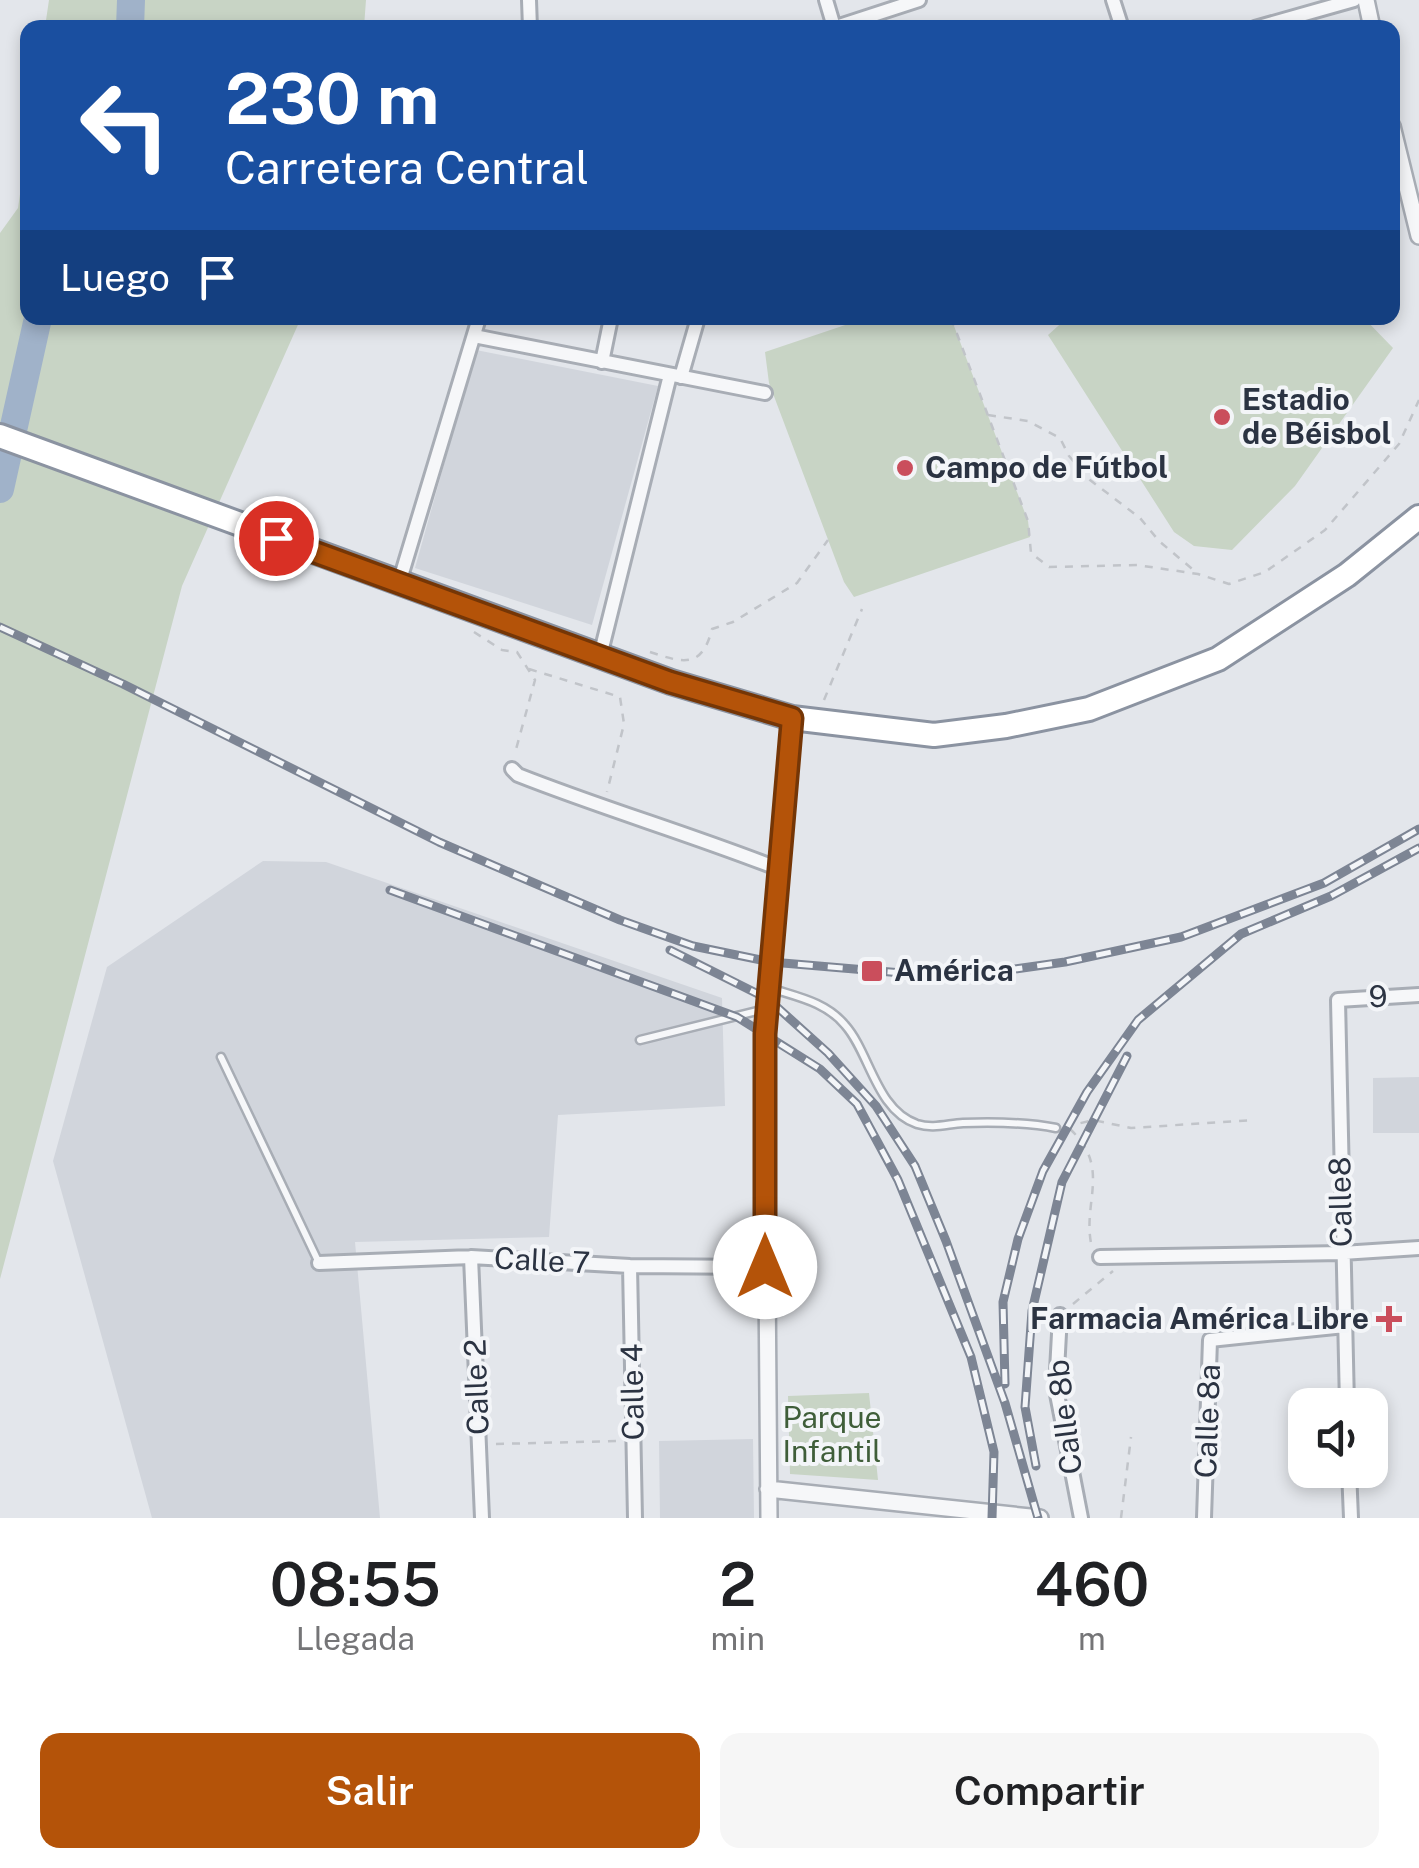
<!DOCTYPE html>
<html lang="es">
<head>
<meta charset="utf-8">
<style>
  body { margin:0; font-family:"Public Sans",sans-serif; background:#f6f6f6; color:#202124; height:100vh; display:flex; flex-direction:column; font-size:38px; white-space:nowrap }
  * { box-sizing:border-box; margin:0 }
  p { font-size:32px; color:#757577 }
  .icon { flex:none; width:55px; height:55px; fill:none; stroke:currentColor; stroke-width:2; stroke-linecap:round; stroke-linejoin:round }
  .map { position:relative; height:1518px; overflow:hidden }
  .sheet { display:flex; flex-direction:column; background:#fff; flex:1 }
  .sheet>* { flex:none }
  .guide { position:absolute; left:20px; top:20px; width:1380px; height:305px; border-radius:20px; box-shadow:0 5px 15px #0003; background:#1a4fa0; color:#fff; overflow:hidden }
  .buttons { position:absolute; left:1288px; top:1388px; display:grid; gap:20px }
  .buttons a { display:grid; place-items:center; width:100px; height:100px; border-radius:20px; background:#fff; box-shadow:0 5px 15px #0003; font-size:50px }
  .pin { position:absolute; display:grid; place-items:center; width:85px; height:85px; color:#fff; margin:-42px; border:5px solid #fff; border-radius:50%; box-shadow:0 2px 10px #0007 }
  .me { position:absolute; width:110px; margin:-55px; rotate:0deg; stroke-linejoin:round; filter:drop-shadow(0 0 8px #0008) }
  .turn { display:flex; align-items:center; gap:35px; height:210px; padding:0 40px; font-size:45px }
  .turn .icon { width:130px; height:130px; stroke-width:2.5 }
  .turn b { display:block; font-size:70px; line-height:85px }
  .then { display:flex; align-items:center; height:95px; padding:0 40px; background:#0003; gap:20px; font-size:38px }
  .eta { display:flex; justify-content:space-evenly; align-items:center; height:170px; text-align:center }
  .eta b { font-size:60px; font-weight:600; line-height:70px }
  .cta { display:flex; gap:20px; margin-top:auto; padding:20px 40px }
  .cta a { flex:1; height:115px; border-radius:20px; background:#b45309; color:#fff; font-size:40px; font-weight:600; line-height:115px; text-align:center }
  .cta a+a { background:#f6f6f6; color:#202124 }
  .map>svg:first-child { display:block }
  .built { fill:#d1d5dc }
  .green { fill:#c8d4c5 }
  .lines { fill:none; stroke-linecap:round; stroke-linejoin:round }
  .river { stroke:#a0b2c9; stroke-width:28 }
  .service-casing { stroke:#a8adb5; stroke-width:11 }
  .minor-casing { stroke:#a8adb5; stroke-width:18 }
  .tertiary-casing { stroke:#a8adb5; stroke-width:20 }
  .trunk-casing { stroke:#8b93a1; stroke-width:28 }
  .path { stroke:#c1c4c9; stroke-width:2.5; stroke-dasharray:8 8; stroke-linecap:butt }
  .service { stroke:#f6f7f9; stroke-width:6 }
  .minor { stroke:#f6f7f9; stroke-width:12 }
  .tertiary { stroke:#f6f7f9; stroke-width:15 }
  .trunk { stroke:#fff; stroke-width:22 }
  .rail-casing { stroke:#7d8594; stroke-width:9 }
  .rail { stroke:#f3f5f8; stroke-width:5; stroke-dasharray:15; stroke-linecap:butt }
  .route-casing { stroke:#753606; stroke-width:25 }
  .route { stroke:#b45309; stroke-width:18 }
  .poi-dot { fill:#ca4e5c; stroke:#f3f5f8; stroke-width:4 }
  .labels { text-anchor:middle; stroke-width:8; stroke-linejoin:round; paint-order:stroke }
  .poi-label { font-size:30px; font-weight:bold; fill:#2b3342; stroke:#f3f5f8; text-anchor:start }
  .street-label { font-size:30px; fill:#2b3342; stroke:#f3f5f8 }
  .park-label { font-size:30px; fill:#3f5e39; stroke:#f3f5f8 }
</style>
</head>
<body>
<div class="map">
<svg width="1419" height="1518" viewBox="0 0 1419 1518">
  <rect width="100%" height="100%" fill="#e3e6eb"/>
  <path class="built" d="M 476,350 L 658,386 L 592,625 L 415,568 Z
    M 263,861 L 326,862 L 722,998 L 725,1106 L 558,1115 L 549,1237 L 355,1242 L 380,1518 L 152,1518 L 53,1161 L 107,967 Z
    M 1419,1077 L 1419,1133 L 1373,1133 L 1373,1078 Z
    M 753,1439 L 754,1518 L 660,1518 L 659,1441 Z"/>
  <path class="green" d="M 49,0 L 366,0 L 364,27 L 45,27 Z
    M 27,146 L 28,318 L 301,318 L 182,586 L 0,1279 L 0,233 L 18,208 Z
    M 866,318 L 951,318 L 1028,521 L 1030,537 L 854,597 L 844,582 L 769,383 L 765,352 Z
    M 1067,318 L 1364,318 L 1393,348 L 1295,486 L 1232,550 L 1194,546 L 1174,532 L 1048,335 Z
    M 869,1393 L 878,1480 L 790,1474 L 788,1396 Z"/>
  <g class="lines">
    <path class="river" d="M 130,28 L 131,0
      M 0,489 L 38,318"/>
    <defs>
      <path id="service" d="M 770,988 C 798,997 826,1002 845,1025 C 870,1053 876,1110 917,1124 C 933,1129 947,1124 963,1123 C 993,1122 1026,1122 1056,1128
        M 640,1040 L 765,1009
        M 221,1057 L 319,1263"/>
      <path id="minor" d="M 529,0 L 530,28
        M 826,0 L 834,27
        M 1113,0 L 1122,28
        M 833,28 L 919,0
        M 1255,28 L 1354,0
        M 474,336 L 765,393
        M 602,362 L 611,318
        M 681,377 L 698,318
        M 399,583 L 479,318
        M 600,656 L 670,375
        M 512,769 L 518,775 C 604,809 693,835 779,869
        M 471,1257 L 482,1518
        M 1100,1257 L 1342,1253 L 1419,1248
        M 319,1263 L 471,1257 L 630,1266 L 765,1267
        M 630,1266 L 635,1518
        M 1060,1315 L 1056,1389 L 1081,1518
        M 1347,1405 L 1338,1000 L 1419,995
        M 1349,1470 L 1351,1518
        M 1204,1518 L 1210,1340 L 1345,1326"/>
      <path id="tertiary" d="M 1366,0 L 1372,28
        M 1392,126 L 1419,236
        M 768,1489 L 1040,1518
        M 769,1518 L 765,1035 L 792,718"/>
      <path id="trunk" d="M 0,436 L 671,682 L 792,718 L 934,735 L 1006,726 L 1089,709 L 1218,659 L 1347,575 L 1419,517"/>
    </defs>
    <use href="#service" class="service-casing"/>
    <use href="#minor" class="minor-casing"/>
    <use href="#tertiary" class="tertiary-casing"/>
    <use href="#trunk" class="trunk-casing"/>
    <path class="path" d="M 951,318 L 1028,521 L 1031,553 L 1049,567 L 1137,565 L 1198,574 L 1229,584 L 1265,572 L 1325,530 L 1399,444 L 1419,400
      M 988,415 L 1028,421 L 1060,438 L 1069,456 L 1090,480 L 1140,518 L 1159,541 L 1197,573
      M 474,632 L 502,650 L 517,652 L 535,680 L 515,753
      M 650,652 C 683,663 702,669 712,629 L 733,622 L 797,583 L 828,540
      M 529,669 L 620,697 L 624,724 L 607,792
      M 824,700 L 862,609
      M 1065,1127 L 1093,1120 L 1131,1128 L 1254,1120
      M 1070,1129 C 1111,1167 1083,1201 1091,1243
      M 1073,1304 L 1113,1271
      M 496,1444 L 618,1441
      M 1121,1518 L 1131,1437"/>
    <use href="#service" class="service"/>
    <use href="#minor" class="minor"/>
    <use href="#tertiary" class="tertiary"/>
    <use href="#trunk" class="trunk"/>
    <defs>
      <path id="rail" d="M 0,627 L 123,684 L 439,842 L 620,920 L 693,946 L 771,962 L 902,973 L 1015,969 L 1065,962 L 1181,937 L 1324,883 L 1419,829
        M 390,890 L 737,1017 L 820,1069 L 857,1104 L 898,1180 L 971,1357 L 994,1452 L 992,1518
        M 670,950 L 768,999 L 828,1053 L 876,1106 L 915,1166 L 946,1241 L 1005,1403 L 1038,1518
        M 1005,1384 L 1003,1302 L 1018,1239 L 1043,1171 L 1087,1092 L 1138,1020 L 1241,934 L 1331,896 L 1419,848
        M 1036,1466 L 1025,1407 L 1032,1311 L 1062,1182 L 1127,1056"/>
    </defs>
    <use href="#rail" class="rail-casing"/>
    <use href="#rail" class="rail"/>
  </g>
  <g class="lines">
    <defs>
      <path id="route" d="M 276,538 L 670,682 L 792,718 L 765,1034 L 765,1267"/>
    </defs>
    <use href="#route" class="route-casing"/>
    <use href="#route" class="route"/>
  </g>
  <g class="poi-dot">
    <circle cx="1222" cy="417" r="10"/>
    <circle cx="905" cy="468" r="10"/>
    <rect x="860" y="959" width="24" height="24" rx="5"/>
    <path d="M1384 1304h10v10h10v10h-10v10h-10v-10h-10v-10h10z"/>
  </g>
  <g class="labels">
    <g class="poi-label">
      <text x="1242" y="410">Estadio<tspan x="1242" dy="34">de Béisbol</tspan></text>
      <text x="925" y="478">Campo de Fútbol</text>
      <text x="894" y="981">América</text>
      <text x="1369" y="1329" text-anchor="end">Farmacia América Libre</text>
    </g>
    <g class="street-label">
      <text transform="translate(1378 997) rotate(-3)" y="10">9</text>
      <text transform="translate(1341 1202) rotate(-91)" y="10">Calle8</text>
      <text transform="translate(542 1261) rotate(3)" y="10">Calle 7</text>
      <text transform="translate(477 1387) rotate(-92)" y="10">Calle 2</text>
      <text transform="translate(633 1392) rotate(-91)" y="10">Calle 4</text>
      <text transform="translate(1065 1417) rotate(-97)" y="10">Calle 8b</text>
      <text transform="translate(1208 1421) rotate(-88)" y="10">Calle 8a</text>
    </g>
    <g class="park-label">
      <text x="832" y="1428">Parque<tspan x="832" dy="34">Infantil</tspan></text>
    </g>
  </g>
</svg>
<div class="buttons">
<a><svg class="icon" aria-label="sound" viewBox="0 0 24 24"><path d="M4 9h4l5-4v14l-5-4H4zM17 9q2 3 0 6"/></svg></a>
</div>
<div class="pin" style="left:276px;top:538px;background:#d93025"><svg class="icon" aria-label="arrive" viewBox="0 0 24 24"><path d="M6 21V4h12l-3 4 3 4H6"/></svg></div>
<svg class="me" style="left:765px;top:1267px" viewBox="-20 -20 40 40"><circle r="19" fill="#fff"/><path d="M0-13L10 11 0 6-10 11z" fill="#b45309"/></svg>
<div class="guide">
<div class="turn"><svg class="icon" aria-label="left" viewBox="0 0 24 24"><path d="M17 20v-9H6M10 6l-5 5 5 5"/></svg><div><b>230 m</b>Carretera Central</div></div>
<div class="then">Luego<svg class="icon" aria-label="arrive" viewBox="0 0 24 24"><path d="M6 21V4h12l-3 4 3 4H6"/></svg></div>
</div>
</div>
<section class="sheet">
<div class="eta">
<div><b>08:55</b><p>Llegada</p></div>
<div><b>2</b><p>min</p></div>
<div><b>460</b><p>m</p></div>
</div>
<div class="cta"><a>Salir</a><a>Compartir</a></div>
</section>
</body>
</html>
